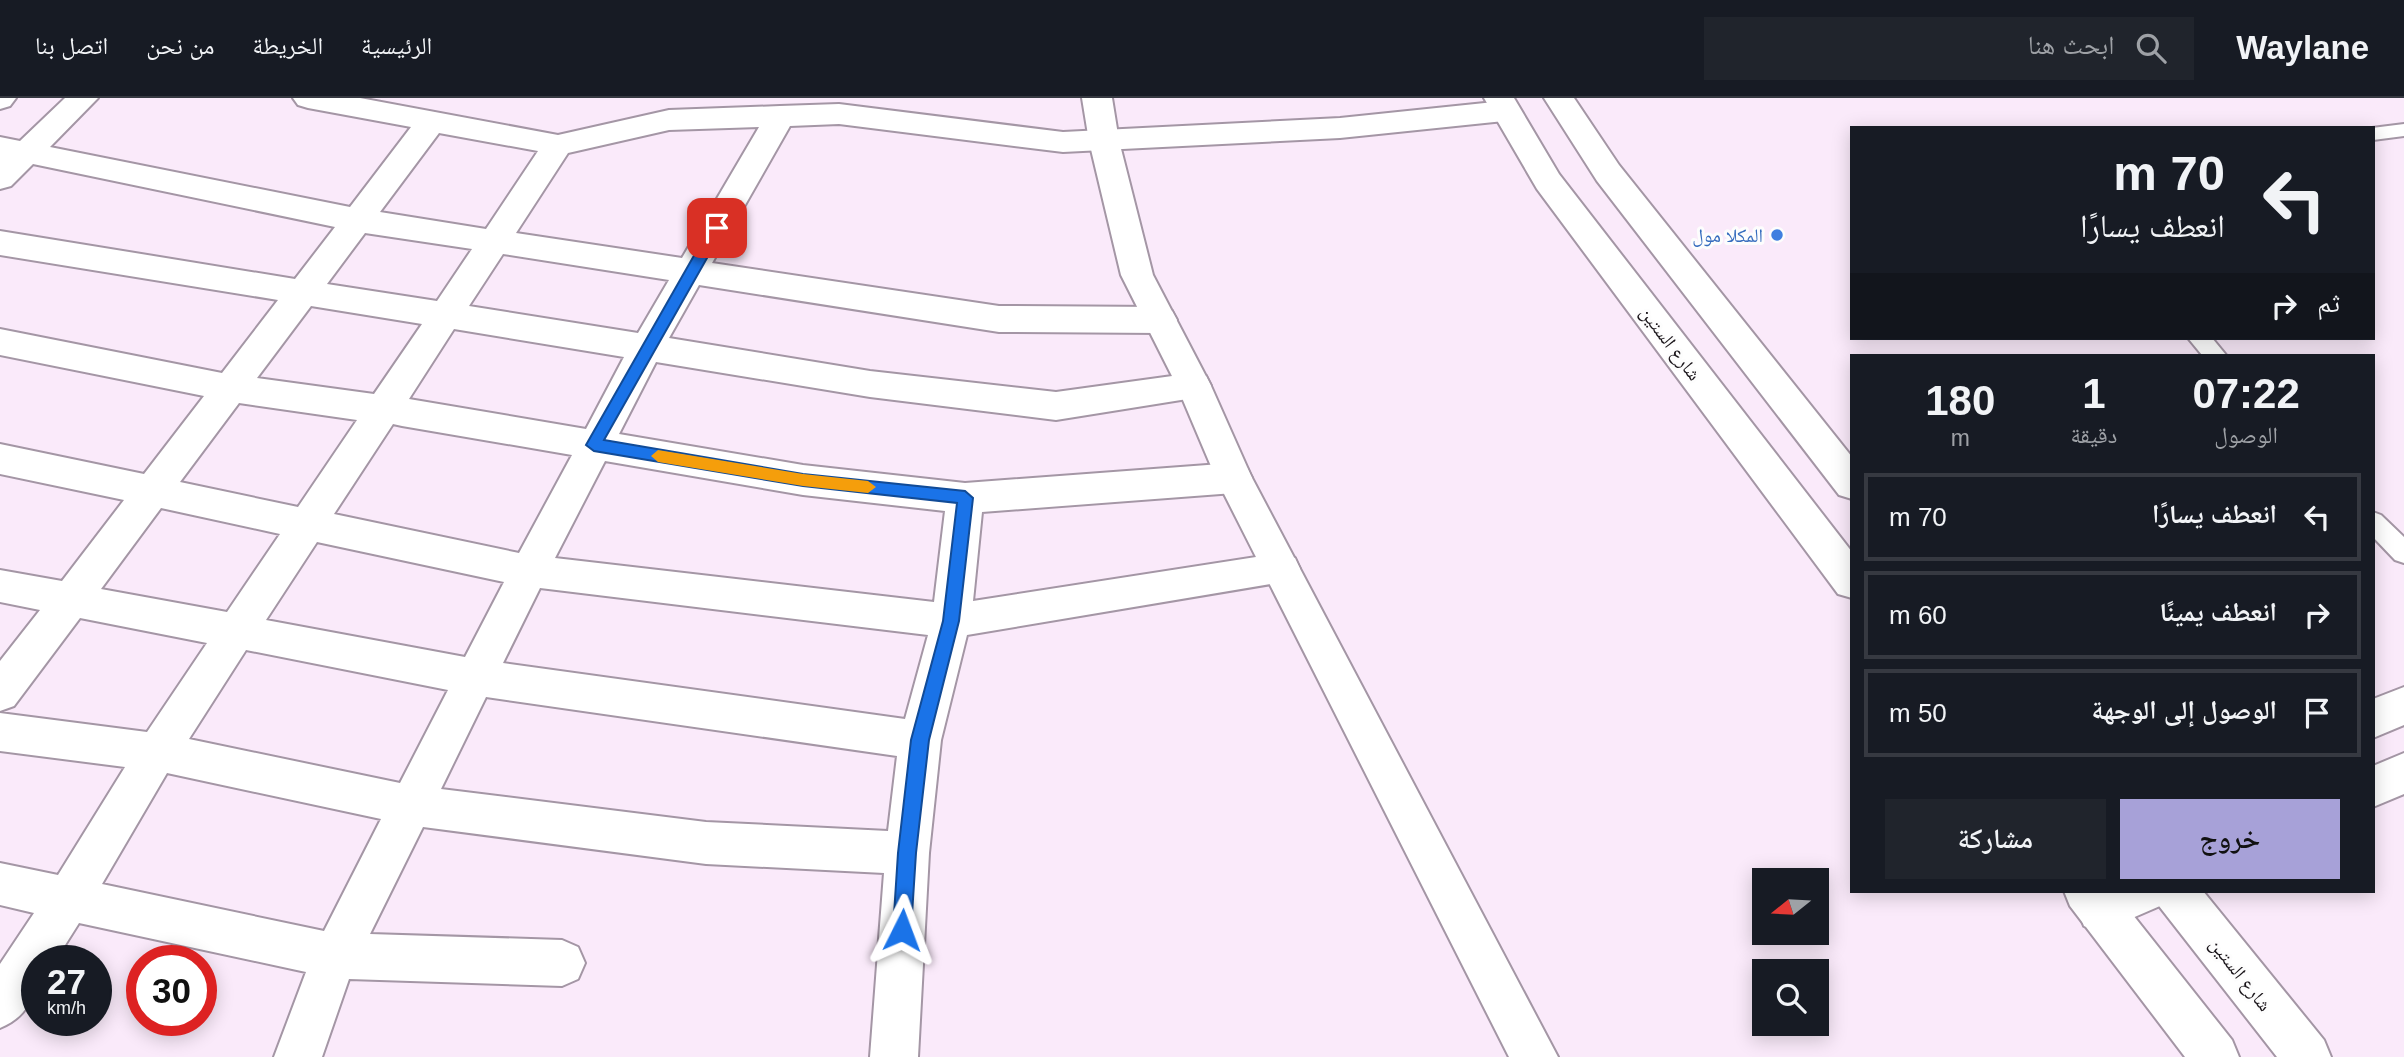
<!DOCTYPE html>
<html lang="ar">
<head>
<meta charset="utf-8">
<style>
  body { margin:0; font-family:Helvetica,"Noto Naskh Arabic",sans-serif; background:#20242c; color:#f1f3f6; direction:rtl; height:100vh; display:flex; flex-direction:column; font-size:26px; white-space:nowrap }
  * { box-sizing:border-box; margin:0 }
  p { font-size:23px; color:#9ea1a6 }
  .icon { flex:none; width:38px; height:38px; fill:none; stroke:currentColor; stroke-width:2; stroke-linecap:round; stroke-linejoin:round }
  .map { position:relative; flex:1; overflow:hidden; direction:ltr }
  .details { position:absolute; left:1850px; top:256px; width:525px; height:539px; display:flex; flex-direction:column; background:#171b24; border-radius:0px; box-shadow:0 4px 18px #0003; direction:rtl }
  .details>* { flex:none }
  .guide { position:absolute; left:1850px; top:28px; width:525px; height:214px; border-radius:0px; box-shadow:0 4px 18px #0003; direction:rtl; background:#171b24; color:#f1f3f6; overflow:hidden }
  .needle { width:46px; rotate:252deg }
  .fabs { position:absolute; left:1752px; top:770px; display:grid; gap:14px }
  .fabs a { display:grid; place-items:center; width:77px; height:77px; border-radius:0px; background:#171b24; box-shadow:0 4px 18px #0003; font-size:35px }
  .speed { position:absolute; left:21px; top:847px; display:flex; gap:14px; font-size:35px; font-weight:700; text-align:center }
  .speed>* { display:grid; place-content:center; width:91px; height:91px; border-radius:50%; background:#171b24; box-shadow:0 4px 18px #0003; line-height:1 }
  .speed small { font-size:18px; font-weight:400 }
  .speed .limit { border:10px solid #d22; background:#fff; color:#111 }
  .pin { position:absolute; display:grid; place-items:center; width:60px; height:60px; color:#fff; margin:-30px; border-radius:14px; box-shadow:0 4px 10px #0006 }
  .me { position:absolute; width:77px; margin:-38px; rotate:3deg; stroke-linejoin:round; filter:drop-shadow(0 0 5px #0008) }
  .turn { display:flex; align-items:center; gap:24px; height:147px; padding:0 35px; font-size:32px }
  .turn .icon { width:91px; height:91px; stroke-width:2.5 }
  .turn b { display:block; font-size:49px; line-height:60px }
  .then { display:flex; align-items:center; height:66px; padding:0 35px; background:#0003; gap:14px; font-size:26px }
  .eta { display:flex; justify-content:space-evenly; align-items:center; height:119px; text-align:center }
  .eta b { font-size:42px; font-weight:600; line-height:49px }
  .cta { display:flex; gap:14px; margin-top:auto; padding:14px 35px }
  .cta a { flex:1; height:80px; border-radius:0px; background:#a7a1d8; color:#111; font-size:28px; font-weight:600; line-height:80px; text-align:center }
  .cta a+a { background:#20242c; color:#f1f3f6 }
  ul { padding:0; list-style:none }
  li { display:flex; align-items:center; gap:21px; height:88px; margin:0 14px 10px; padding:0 21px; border:4px solid #363941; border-radius:0px }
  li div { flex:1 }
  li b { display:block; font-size:26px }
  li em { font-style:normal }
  header { display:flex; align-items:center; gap:42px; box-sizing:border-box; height:98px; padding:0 35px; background:#171b24; border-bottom:2px solid #363941 }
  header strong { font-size:33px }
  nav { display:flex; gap:38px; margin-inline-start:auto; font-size:24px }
  .search { width:490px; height:63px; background:#20242c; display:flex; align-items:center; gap:18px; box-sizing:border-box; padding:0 24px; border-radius:0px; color:#9ea1a6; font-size:26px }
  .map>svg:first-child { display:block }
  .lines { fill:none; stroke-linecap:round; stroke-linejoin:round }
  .service-casing { stroke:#a496a5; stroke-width:4 }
  .minor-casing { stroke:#a496a5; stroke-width:4 }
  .tertiary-casing { stroke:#a496a5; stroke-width:4 }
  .trunk-casing { stroke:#a496a5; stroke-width:4 }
  .service { fill:#fff; fill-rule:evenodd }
  .minor { fill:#fff; fill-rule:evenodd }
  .tertiary { fill:#fff; fill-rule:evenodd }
  .trunk { fill:#fff; fill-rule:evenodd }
  .route { fill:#1a73e8; stroke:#114b97; stroke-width:2 }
  .slow { fill:#f59e0b }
  .shop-dot { fill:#3f7fe0; stroke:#fdfdfd; stroke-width:2.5 }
  .labels { text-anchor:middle; stroke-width:6; stroke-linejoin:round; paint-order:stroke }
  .shop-label { font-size:19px; fill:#366cbe; stroke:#fdfdfd; text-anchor:end }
  .street-label { font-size:19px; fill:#191419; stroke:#fdfdfd }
</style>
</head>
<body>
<header>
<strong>Waylane</strong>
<div class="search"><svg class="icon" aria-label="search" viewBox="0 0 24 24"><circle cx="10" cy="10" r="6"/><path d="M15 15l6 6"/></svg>ابحث هنا</div>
<nav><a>الرئيسية</a><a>الخريطة</a><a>من نحن</a><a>اتصل بنا</a></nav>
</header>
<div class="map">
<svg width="2404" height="959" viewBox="0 0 2404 959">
  <rect width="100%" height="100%" fill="#faeafa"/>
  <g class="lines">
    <defs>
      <path id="service" d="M 2404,26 L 2404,38 L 2373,42 L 2372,30 Z
        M 2188,240 L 2212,240 L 2226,257 L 2202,257 Z
        M 2373,414 L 2381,417 L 2404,439 L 2404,465 L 2395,462 L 2373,439 Z"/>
      <path id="minor" d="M 0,0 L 16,0 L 10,8 L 0,11 Z
        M 65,0 L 98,0 L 50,49 L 350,109 L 411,29 L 308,10 L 298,7 L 293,0 L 360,0 L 558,37 L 669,12 L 780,8 L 839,6 L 1063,34 L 1340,20 L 1504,3 L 1515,6 L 1519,13 L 1515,20 L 1504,23 L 1340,40 L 1063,54 L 839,26 L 790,28 L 712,165 L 999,208 L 1160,209 L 1172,213 L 1177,222 L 1172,231 L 1160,235 L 999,234 L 699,187 L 669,240 L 870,273 L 1056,294 L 1194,275 L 1206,278 L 1211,288 L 1206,298 L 1056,322 L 870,299 L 656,264 L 619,336 L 803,367 L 965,385 L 1234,365 L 1247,370 L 1252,380 L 1247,390 L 1234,395 L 982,414 L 973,503 L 1281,455 L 1295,460 L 1300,471 L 1295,482 L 967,537 L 941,642 L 929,755 L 918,959 L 870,959 L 884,775 L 706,766 L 423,729 L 370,836 L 562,842 L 578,849 L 585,865 L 578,881 L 562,888 L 349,881 L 322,959 L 274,959 L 306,874 L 79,825 L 55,863 L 37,863 C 37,894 31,917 0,930 L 0,866 L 34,815 L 0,807 L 0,765 L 58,777 L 125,669 L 0,653 L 0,615 L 147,634 L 207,545 L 80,520 L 14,608 L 0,613 L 0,563 L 40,512 L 0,504 L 0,472 L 62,483 L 124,402 L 0,376 L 0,346 L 144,376 L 204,298 L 0,257 L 0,231 L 222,275 L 278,202 L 0,157 L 0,133 L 295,181 L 335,129 L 33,66 L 11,88 L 0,91 L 0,39 L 20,43 ZM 759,29 L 682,160 L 516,135 L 568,55 L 669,32 ZM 439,35 L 538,53 L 486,131 L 380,114 ZM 365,135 L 472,151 L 437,203 L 327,186 ZM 503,156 L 669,182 L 638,235 L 469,208 ZM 311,208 L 422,226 L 374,296 L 257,280 ZM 454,231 L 624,259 L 586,331 L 409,301 ZM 239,305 L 357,322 L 298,409 L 180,384 ZM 393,326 L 402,328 L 572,357 L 519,455 L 334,416 ZM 605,363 L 803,397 L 945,413 L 934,504 L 555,460 ZM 161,410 L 280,436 L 227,514 L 101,491 ZM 317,444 L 504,484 L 465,559 L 266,522 ZM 540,490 L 928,537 L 905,621 L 503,565 ZM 246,552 L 448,592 L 400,685 L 189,641 ZM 486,599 L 897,658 L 888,733 L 706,724 L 441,691 ZM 167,675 L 381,721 L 324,833 L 102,786 Z
        M 2404,589 L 2404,627 L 2373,640 L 2373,601 Z
        M 2404,655 L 2404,696 L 2373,709 L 2373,668 Z
        M 2093,793 L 2166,793 L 2160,808 L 2100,834 L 2084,828 L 2078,812 L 2084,796 Z"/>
      <path id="tertiary" d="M 1082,0 L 1112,0 L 1119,43 L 1153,177 L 1211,288 L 1251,378 L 1558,959 L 1509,959 L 1216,380 L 1177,288 L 1121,177 L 1089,43 Z"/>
      <path id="trunk" d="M 1484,0 L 1514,0 L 1559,76 L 1852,454 L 1852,500 L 1838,496 L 1537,91 Z
        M 1544,0 L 1574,0 L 1619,67 L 1852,359 L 1852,401 L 1839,397 L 1597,83 Z
        M 2064,793 L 2114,793 L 2232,942 L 2239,959 L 2185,959 L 2070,808 Z
        M 2153,793 L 2203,793 L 2324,942 L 2331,959 L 2277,959 L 2159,808 Z"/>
    </defs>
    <use href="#service" class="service-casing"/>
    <use href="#minor" class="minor-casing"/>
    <use href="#tertiary" class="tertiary-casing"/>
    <use href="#trunk" class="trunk-casing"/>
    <use href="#service" class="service"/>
    <use href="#minor" class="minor"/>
    <use href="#tertiary" class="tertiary"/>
    <use href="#trunk" class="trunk"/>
  </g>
  <path class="route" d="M 717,125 L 724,130 L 604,342 L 803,376 L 965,393 L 973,400 L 959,523 L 929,642 L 916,755 L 911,832 L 909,838 L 902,841 L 896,838 L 893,832 L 898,755 L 911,642 L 943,523 L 957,405 L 803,388 L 594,353 L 586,347 L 712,126 Z"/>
  <path class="slow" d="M 658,352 L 803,376 L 868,383 L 876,389 L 868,395 L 803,388 L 658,364 L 651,358 Z"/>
  <circle class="shop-dot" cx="1777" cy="137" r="7"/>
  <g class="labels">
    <g class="shop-label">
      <text x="1763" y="144">المكلا مول</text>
    </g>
    <g class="street-label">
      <text transform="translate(1671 245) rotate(53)" y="7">شارع الستين</text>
      <text transform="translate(2241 876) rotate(52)" y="7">شارع الستين</text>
    </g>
  </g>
</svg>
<div class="fabs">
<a><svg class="needle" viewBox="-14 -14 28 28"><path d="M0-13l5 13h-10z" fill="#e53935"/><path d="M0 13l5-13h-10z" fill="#9ea1a6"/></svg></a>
<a><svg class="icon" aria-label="search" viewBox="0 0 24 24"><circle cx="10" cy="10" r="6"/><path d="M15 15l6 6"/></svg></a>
</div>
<div class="speed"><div>27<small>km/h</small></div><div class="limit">30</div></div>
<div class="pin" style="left:717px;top:130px;background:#d93025"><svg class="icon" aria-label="arrive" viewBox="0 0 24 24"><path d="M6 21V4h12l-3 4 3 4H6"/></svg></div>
<svg class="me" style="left:902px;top:832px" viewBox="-20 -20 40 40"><path d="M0-17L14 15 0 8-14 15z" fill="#1a73e8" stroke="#fff" stroke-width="4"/></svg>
<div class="guide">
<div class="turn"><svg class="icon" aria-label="left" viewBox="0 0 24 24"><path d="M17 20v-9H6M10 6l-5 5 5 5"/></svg><div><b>70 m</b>انعطف يسارًا</div></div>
<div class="then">ثم<svg class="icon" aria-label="right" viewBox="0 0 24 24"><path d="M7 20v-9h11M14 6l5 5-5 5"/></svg></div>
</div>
<section class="details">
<div class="eta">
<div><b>07:22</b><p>الوصول</p></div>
<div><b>1</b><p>دقيقة</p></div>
<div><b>180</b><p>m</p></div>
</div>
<ul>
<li><svg class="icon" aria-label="left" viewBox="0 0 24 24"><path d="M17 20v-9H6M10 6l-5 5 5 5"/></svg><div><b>انعطف يسارًا</b></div><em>70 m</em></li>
<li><svg class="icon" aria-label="right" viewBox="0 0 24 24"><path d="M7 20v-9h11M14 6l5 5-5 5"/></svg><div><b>انعطف يمينًا</b></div><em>60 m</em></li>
<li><svg class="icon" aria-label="arrive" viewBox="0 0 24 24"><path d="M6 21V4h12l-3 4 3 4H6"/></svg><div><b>الوصول إلى الوجهة</b></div><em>50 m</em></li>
</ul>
<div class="cta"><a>خروج</a><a>مشاركة</a></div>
</section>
</div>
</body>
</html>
